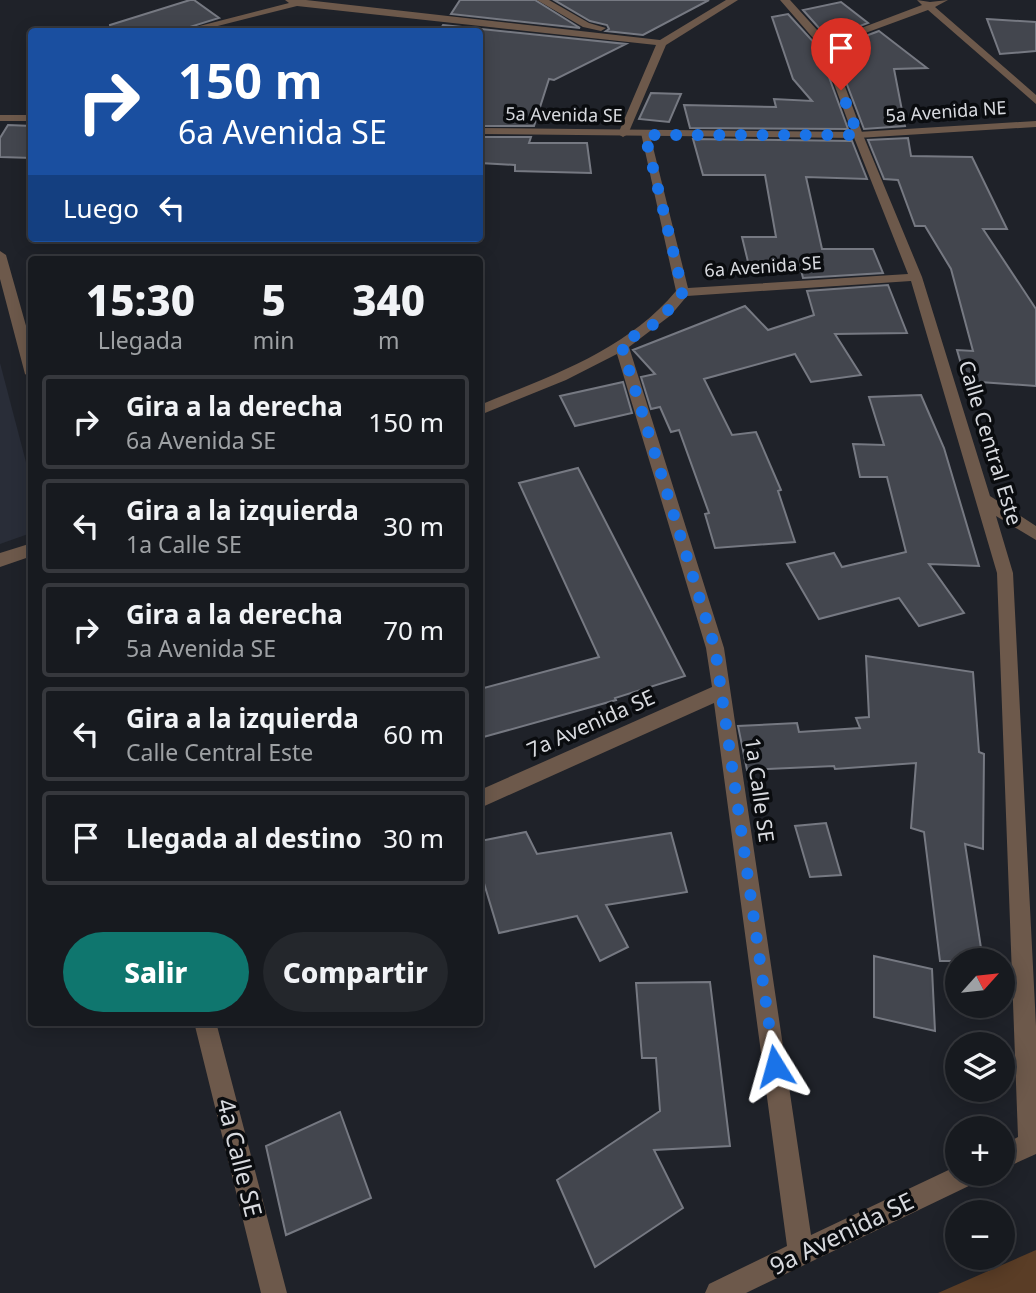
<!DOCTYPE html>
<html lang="es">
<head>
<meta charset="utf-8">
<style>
  body { margin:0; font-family:"Noto Sans",sans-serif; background:#24272c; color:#f1f3f6; height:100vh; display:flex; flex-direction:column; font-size:26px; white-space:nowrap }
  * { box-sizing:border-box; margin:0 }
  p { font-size:23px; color:#9ea1a4 }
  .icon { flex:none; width:38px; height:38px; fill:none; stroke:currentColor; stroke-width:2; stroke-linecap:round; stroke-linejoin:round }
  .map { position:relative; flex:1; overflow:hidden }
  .details { position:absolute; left:28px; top:256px; width:455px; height:770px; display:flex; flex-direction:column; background:#171a1f; border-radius:7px; box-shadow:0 4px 18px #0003,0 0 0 2px #36383d }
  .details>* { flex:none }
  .guide { position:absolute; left:28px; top:28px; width:455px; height:214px; border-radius:7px; box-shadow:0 4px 18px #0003,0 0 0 2px #36383d; background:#1a4fa0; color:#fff; overflow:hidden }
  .needle { width:46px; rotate:63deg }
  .controls { position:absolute; left:945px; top:948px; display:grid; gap:14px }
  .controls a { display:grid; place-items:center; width:70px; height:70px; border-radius:50%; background:#171a1f; box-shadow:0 4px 18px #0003,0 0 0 2px #36383d; font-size:35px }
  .pin { position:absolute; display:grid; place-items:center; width:60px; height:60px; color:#fff; margin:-72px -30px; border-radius:50% 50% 50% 0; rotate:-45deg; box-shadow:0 0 7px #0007 }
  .pin .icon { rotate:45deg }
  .me { position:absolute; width:77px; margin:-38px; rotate:352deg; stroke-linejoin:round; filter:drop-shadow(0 0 5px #0008) }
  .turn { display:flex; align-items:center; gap:24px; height:147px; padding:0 35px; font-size:32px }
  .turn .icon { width:91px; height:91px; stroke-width:2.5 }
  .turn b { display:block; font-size:49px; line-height:60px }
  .then { display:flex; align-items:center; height:66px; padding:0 35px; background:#0003; gap:14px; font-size:26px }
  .eta { display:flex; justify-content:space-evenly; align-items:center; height:119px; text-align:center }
  .eta b { font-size:42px; font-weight:800; line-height:49px }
  .button { display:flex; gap:14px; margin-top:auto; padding:14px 35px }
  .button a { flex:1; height:80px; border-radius:42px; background:#0f766e; color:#fff; font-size:28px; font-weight:800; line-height:80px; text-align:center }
  .button a+a { background:#24272c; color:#f1f3f6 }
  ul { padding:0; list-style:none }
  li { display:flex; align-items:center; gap:21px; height:94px; margin:0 14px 10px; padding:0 21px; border:4px solid #36383d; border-radius:7px }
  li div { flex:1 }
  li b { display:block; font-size:26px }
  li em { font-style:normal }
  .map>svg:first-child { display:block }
  .built { fill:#292d38 }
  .green { fill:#5a3d26 }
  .building { fill:#43464e; stroke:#767982; stroke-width:2 }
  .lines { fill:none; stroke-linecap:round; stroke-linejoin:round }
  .minor { fill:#6d594b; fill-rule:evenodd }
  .tertiary { fill:#6d594b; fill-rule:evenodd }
  .route { stroke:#1a73e8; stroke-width:12; stroke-dasharray:0 21.6 }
  .labels { text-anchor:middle; stroke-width:7; stroke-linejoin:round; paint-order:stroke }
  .far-street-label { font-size:18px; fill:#d8dadf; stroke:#0a0c0f }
  .street-label { font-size:21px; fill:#d8dadf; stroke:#0a0c0f }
  .near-street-label { font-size:24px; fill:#d8dadf; stroke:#0a0c0f }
</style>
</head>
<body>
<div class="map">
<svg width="1036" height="1293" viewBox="0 0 1036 1293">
  <rect width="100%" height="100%" fill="#1f2229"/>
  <path class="built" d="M 0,363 L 32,485 L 31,533 L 0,544 Z"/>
  <path class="green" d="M 1036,1250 L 1036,1293 L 938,1293 Z"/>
  <path class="building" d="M 190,0 L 194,0 L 219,18 L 174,32 L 111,32 L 110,25 Z
    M 460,0 L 535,0 L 580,28 L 451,14 Z
    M 554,0 L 709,0 L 643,35 L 606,31 L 609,29 L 607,25 L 590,21 Z
    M 841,2 L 868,23 L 828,38 L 803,10 Z
    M 788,14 L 818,47 L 848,129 L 690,128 L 684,105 L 776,107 L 774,99 L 812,101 L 793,79 L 772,17 Z
    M 987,19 L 1036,22 L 1036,51 L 1000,54 Z
    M 443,25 L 626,44 L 554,80 L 549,79 L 534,126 L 480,126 L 480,32 L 439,32 Z
    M 879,31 L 927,68 L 894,69 L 905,126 L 864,129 L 833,48 Z
    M 651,93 L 681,94 L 669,122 L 639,119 Z
    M 8,125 L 32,126 L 32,158 L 0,157 L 0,138 Z
    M 480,137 L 531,137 L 529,143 L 587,143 L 591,173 L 515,171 L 515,165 L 480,163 Z
    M 908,138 L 911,156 L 972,157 L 1007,229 L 983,229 L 1036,309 L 1036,386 L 966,381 L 957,350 L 973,351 L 951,269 L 925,226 L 915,226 L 898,180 L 884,179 L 868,140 Z
    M 693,139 L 852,141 L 867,179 L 806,177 L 822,249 L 873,249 L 883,273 L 803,278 L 801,270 L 750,270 L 742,237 L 776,237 L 765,175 L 703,175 Z
    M 888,285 L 907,333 L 835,334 L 861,375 L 811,382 L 795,354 L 704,379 L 732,435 L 756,432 L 781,490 L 778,491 L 795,542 L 715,548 L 705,514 L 709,513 L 679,430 L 671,432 L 660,407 L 651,409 L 641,377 L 655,374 L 633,350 L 745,306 L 768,330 L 814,315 L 807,291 Z
    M 623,382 L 632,413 L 575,426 L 560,396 Z
    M 921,395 L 944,448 L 979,566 L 929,564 L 964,613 L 919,626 L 899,598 L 819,619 L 787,564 L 834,553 L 842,567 L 906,552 L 887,477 L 860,477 L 853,444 L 884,445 L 869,397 Z
    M 578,468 L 685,676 L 615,698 L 616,700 L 480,738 L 480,689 L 599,657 L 519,483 Z
    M 866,656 L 973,672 L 979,752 L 984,754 L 983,849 L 965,844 L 983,961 L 940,961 L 924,832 L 911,828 L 916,763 L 835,769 L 834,766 L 747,770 L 738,726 L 797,723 L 799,732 L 860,728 L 856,718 L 869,717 Z
    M 826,823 L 841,875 L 810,877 L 795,826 Z
    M 526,832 L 537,854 L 671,833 L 687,892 L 606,905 L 628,947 L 600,961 L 577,916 L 499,933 L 480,870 L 480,841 Z
    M 874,956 L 932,969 L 935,1031 L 874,1017 Z
    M 710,982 L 730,1146 L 654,1150 L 683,1208 L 595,1267 L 557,1180 L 660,1111 L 656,1058 L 642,1058 L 636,983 Z
    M 340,1112 L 371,1198 L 286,1235 L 266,1146 Z"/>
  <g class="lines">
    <path class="minor" d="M 285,0 L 306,0 L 660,40 L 726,0 L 738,0 L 666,45 L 628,134 L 623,137 L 618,134 L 656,45 L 297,6 L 194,32 L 176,32 L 289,3 Z
      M 537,0 L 549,0 L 589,23 L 606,28 L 601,31 L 583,27 Z
      M 780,0 L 790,0 L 827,41 L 922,5 L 917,0 L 930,2 L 948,0 L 935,7 L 1036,95 L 1036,104 L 928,10 L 830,46 L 863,135 L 922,277 L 990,496 L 1036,526 L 1036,540 L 996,516 L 1013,573 L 1036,1026 L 1036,1154 L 1003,1169 L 1003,1145 L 1018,1137 L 997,573 L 911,281 L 687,296 L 671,315 L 629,347 L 724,648 L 811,1235 L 957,1166 L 957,1174 L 978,1174 L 975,1183 L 746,1293 L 705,1293 L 709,1284 L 787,1246 L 714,703 L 480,808 L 480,790 L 712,687 L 706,648 L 617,354 L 566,380 L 480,415 L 480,405 C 550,376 626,351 676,291 L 641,133 L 650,135 L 688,288 L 908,274 L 853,135 L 820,46 Z
      M 0,251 L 6,255 L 32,347 L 32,379 L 25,374 L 0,279 Z
      M 32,543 L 32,556 L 0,567 L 0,553 Z
      M 194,1022 L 216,1022 L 287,1293 L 261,1293 Z"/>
    <path class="tertiary" d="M 0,115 L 32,115 L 32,121 L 0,121 Z
      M 1036,121 L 1036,127 L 858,138 L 480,134 L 480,128 L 858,132 Z"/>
  </g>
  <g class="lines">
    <path class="route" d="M 775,1066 L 715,648 L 621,344 L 659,321 L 683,292 L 645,135 L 858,135 L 841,90"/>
  </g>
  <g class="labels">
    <g class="far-street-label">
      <text transform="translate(946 112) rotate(-4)" y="6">5a Avenida NE</text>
      <text transform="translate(564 115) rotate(1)" y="6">5a Avenida SE</text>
      <text transform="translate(763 267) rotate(-4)" y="6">6a Avenida SE</text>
    </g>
    <g class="street-label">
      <text transform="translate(990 443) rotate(73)" y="7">Calle Central Este</text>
      <text transform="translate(591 724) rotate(-24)" y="7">7a Avenida SE</text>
      <text transform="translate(759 790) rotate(82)" y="7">1a Calle SE</text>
    </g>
    <g class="near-street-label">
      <text transform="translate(239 1158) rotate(76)" y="8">4a Calle SE</text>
      <text transform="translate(842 1234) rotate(-26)" y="8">9a Avenida SE</text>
    </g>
  </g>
</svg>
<div class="controls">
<a><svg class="needle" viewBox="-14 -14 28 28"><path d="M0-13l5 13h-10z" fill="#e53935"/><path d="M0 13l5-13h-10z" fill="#9ea1a4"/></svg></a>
<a><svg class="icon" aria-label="layers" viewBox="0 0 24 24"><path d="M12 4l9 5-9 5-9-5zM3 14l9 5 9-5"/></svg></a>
<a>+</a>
<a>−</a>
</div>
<div class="pin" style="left:841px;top:90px;background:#d93025"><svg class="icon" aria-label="arrive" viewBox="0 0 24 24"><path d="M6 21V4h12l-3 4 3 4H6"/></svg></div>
<svg class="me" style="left:775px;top:1066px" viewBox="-20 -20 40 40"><path d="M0-17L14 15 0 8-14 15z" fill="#1a73e8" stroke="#fff" stroke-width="4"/></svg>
<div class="guide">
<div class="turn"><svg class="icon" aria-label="right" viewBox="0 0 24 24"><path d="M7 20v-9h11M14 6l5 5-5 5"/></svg><div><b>150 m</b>6a Avenida SE</div></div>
<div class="then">Luego<svg class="icon" aria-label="left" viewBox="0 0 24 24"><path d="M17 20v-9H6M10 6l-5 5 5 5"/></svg></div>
</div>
<section class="details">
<div class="eta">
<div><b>15:30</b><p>Llegada</p></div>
<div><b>5</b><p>min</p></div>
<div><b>340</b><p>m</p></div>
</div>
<ul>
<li><svg class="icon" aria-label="right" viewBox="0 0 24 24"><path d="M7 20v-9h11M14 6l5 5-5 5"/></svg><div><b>Gira a la derecha</b><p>6a Avenida SE</p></div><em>150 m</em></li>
<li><svg class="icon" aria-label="left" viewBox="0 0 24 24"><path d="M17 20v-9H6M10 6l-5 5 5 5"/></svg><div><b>Gira a la izquierda</b><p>1a Calle SE</p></div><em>30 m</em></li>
<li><svg class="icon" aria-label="right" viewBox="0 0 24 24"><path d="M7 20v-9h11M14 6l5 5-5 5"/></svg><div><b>Gira a la derecha</b><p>5a Avenida SE</p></div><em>70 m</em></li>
<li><svg class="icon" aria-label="left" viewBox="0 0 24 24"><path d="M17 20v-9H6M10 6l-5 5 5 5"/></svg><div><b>Gira a la izquierda</b><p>Calle Central Este</p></div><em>60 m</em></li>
<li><svg class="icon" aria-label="arrive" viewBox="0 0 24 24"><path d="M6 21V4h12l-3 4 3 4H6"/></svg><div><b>Llegada al destino</b></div><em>30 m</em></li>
</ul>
<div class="button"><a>Salir</a><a>Compartir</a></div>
</section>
</div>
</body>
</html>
